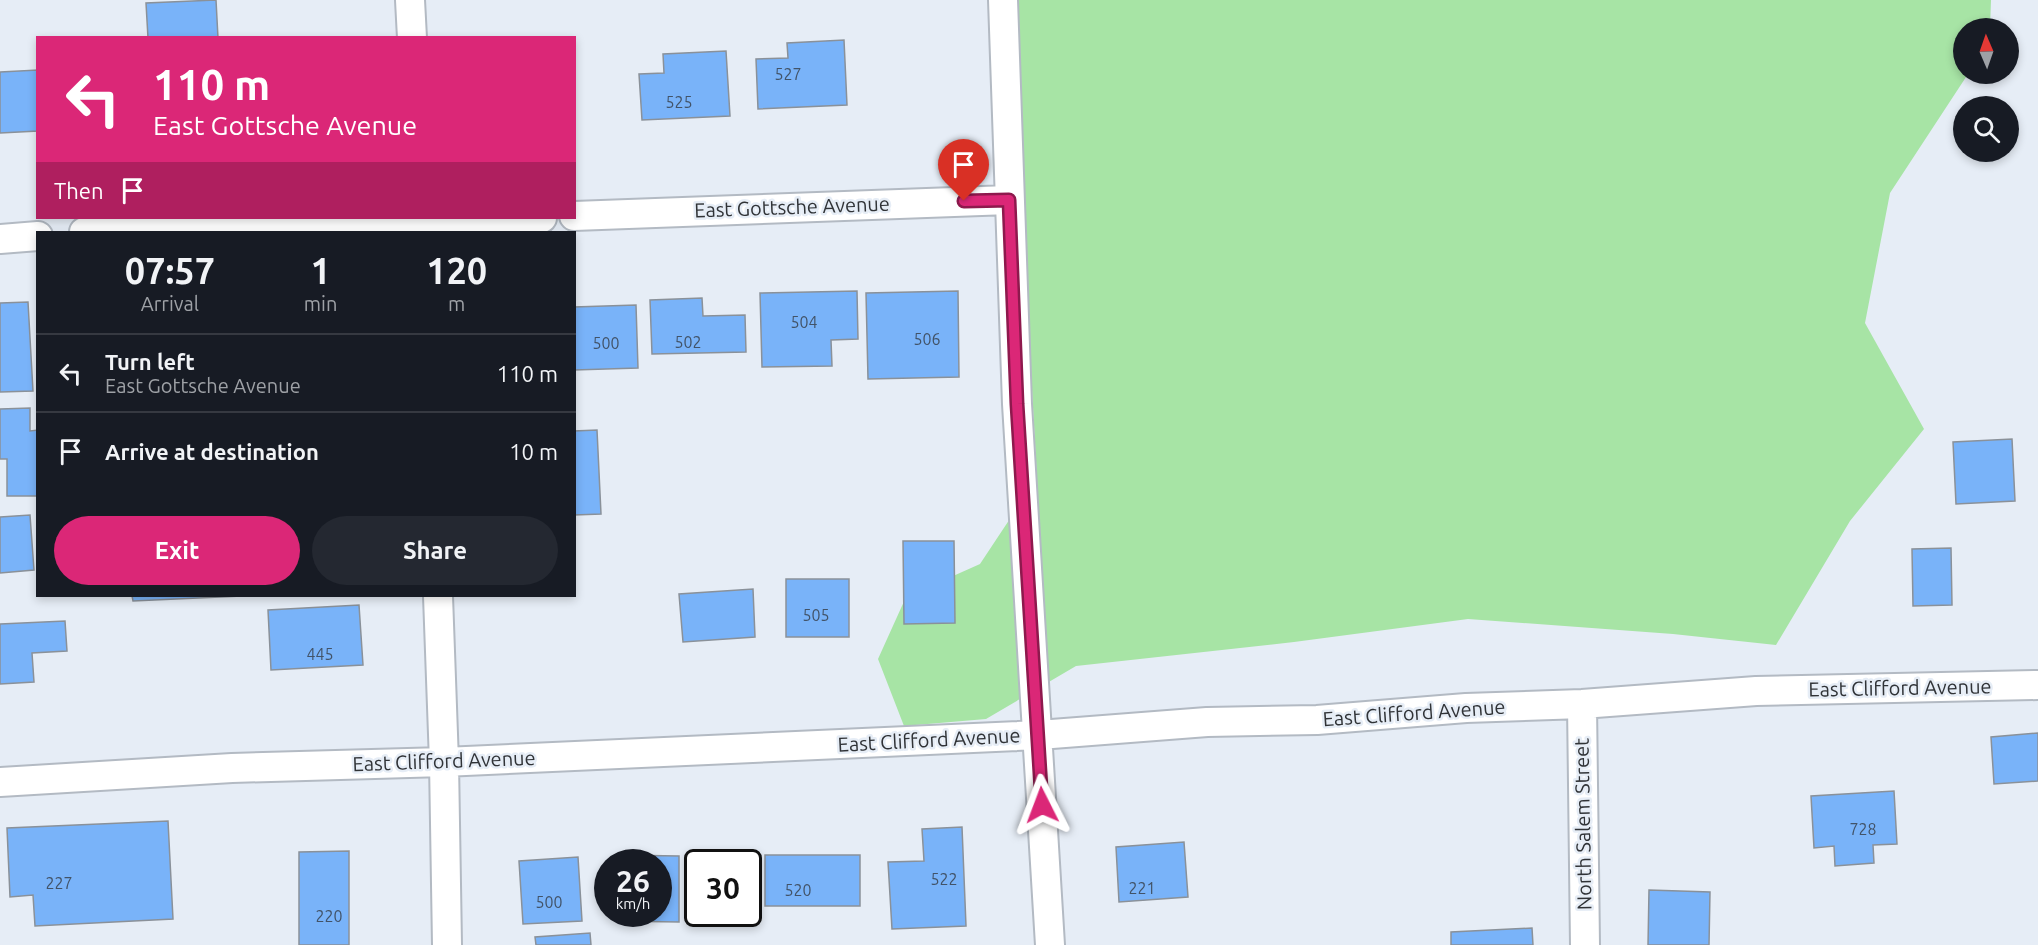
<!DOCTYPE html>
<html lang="en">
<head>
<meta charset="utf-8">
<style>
  body { margin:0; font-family:Ubuntu,sans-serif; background:#242831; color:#f1f3f6; height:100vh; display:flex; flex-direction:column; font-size:22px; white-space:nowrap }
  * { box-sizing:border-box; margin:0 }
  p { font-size:20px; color:#9ea1a6 }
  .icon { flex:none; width:33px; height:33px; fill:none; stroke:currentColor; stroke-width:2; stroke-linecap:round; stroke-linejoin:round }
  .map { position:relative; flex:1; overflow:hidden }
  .sheet { position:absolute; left:36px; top:231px; width:540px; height:366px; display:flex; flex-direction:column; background:#171b24; border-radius:0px; box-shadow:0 3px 9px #0003 }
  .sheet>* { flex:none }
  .hud { position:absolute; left:36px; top:36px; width:540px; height:183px; border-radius:0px; box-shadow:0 3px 9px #0003; background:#db2777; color:#fff; overflow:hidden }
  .needle { width:39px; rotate:358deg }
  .fabs { position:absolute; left:1953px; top:18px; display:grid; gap:12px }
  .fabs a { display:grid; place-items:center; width:66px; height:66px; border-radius:50%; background:#171b24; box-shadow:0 3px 9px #0003; font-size:30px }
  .speed { position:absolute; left:594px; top:849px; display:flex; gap:12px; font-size:30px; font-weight:700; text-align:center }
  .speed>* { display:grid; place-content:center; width:78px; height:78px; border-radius:50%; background:#171b24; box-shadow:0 3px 9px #0003; line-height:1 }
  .speed small { font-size:15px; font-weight:400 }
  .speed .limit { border:3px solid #111; border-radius:9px; background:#fff; color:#111 }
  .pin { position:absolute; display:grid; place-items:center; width:51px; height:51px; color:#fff; margin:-62px -26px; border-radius:50% 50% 50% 0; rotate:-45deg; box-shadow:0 0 6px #0007 }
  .pin .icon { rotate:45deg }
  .me { position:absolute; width:66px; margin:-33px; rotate:357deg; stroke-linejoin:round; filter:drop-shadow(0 0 4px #0008) }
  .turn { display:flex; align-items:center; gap:21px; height:126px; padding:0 18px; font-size:27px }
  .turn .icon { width:78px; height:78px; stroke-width:2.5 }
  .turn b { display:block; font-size:42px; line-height:51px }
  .then { display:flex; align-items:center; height:57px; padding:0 18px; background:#0003; gap:12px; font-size:22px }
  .eta { display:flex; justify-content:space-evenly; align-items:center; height:102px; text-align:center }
  .eta b { font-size:36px; font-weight:600; line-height:42px }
  .action { display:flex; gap:12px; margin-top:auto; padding:12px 18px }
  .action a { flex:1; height:69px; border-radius:36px; background:#db2777; color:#fff; font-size:24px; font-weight:600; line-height:69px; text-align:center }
  .action a+a { background:#242831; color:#f1f3f6 }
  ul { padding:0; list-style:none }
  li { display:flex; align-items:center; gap:18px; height:78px; padding:0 18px; border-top:2px solid #363941 }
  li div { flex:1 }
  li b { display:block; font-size:22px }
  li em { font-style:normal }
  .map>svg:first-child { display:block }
  .green { fill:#a7e4a5 }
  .building { fill:#79b3f9; stroke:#8a9199; stroke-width:1.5 }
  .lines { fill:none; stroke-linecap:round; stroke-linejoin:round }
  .minor-casing { stroke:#b3bac3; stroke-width:32 }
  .minor { stroke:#fff; stroke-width:28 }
  .route-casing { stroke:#8e194d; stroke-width:15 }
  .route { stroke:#db2777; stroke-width:10 }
  .labels { text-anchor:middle; stroke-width:5; stroke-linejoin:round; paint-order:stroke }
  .number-label { font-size:16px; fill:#425368 }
  .street-label { font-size:20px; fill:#303337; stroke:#e6edf6 }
</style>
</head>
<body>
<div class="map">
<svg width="2038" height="945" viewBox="0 0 2038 945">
  <rect width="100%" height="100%" fill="#e6edf6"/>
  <path class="green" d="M 1010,0 L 1991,0 L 1990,28 L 1964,28 L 1964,74 L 1968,74 L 1890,193 L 1865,323 L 1924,429 L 1850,521 L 1776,645 L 1673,634 L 1468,619 L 1294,642 L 1076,666 L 986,719 L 904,726 L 878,659 L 906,597 L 980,564 L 1037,478 Z"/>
  <path class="building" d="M 216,0 L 218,38 L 148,38 L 146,3 Z
    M 844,40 L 847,105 L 758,109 L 756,59 L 788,58 L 787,43 Z
    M 726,51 L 730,116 L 642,120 L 639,74 L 664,73 L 663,54 Z
    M 38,70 L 38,131 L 0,133 L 0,72 Z
    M 857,291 L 858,339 L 831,340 L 832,366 L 762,367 L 760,293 Z
    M 958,291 L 959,377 L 868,379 L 866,293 Z
    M 702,298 L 703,316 L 745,315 L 746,352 L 652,354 L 650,300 Z
    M 28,302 L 33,391 L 0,392 L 0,303 Z
    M 636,305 L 638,368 L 574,370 L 574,307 Z
    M 30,408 L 30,431 L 38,430 L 38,496 L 7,496 L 7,459 L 0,459 L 0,409 Z
    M 597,430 L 601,514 L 574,515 L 574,431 Z
    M 2012,439 L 2015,501 L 1956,504 L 1953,442 Z
    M 30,515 L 34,570 L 0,573 L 0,517 Z
    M 903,541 L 954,541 L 955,623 L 904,624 Z
    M 1951,548 L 1952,605 L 1913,606 L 1912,549 Z
    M 786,579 L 849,579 L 849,637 L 786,637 Z
    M 753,589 L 755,637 L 683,642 L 679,594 Z
    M 132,596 L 242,596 L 133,601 Z
    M 359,605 L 363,665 L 271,670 L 268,610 Z
    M 65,621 L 67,651 L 32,653 L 34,682 L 0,684 L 0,624 Z
    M 2038,733 L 2038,781 L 1994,784 L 1991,737 Z
    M 1894,791 L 1897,844 L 1873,845 L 1874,863 L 1835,866 L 1834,846 L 1814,848 L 1811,796 Z
    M 168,821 L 173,919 L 35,926 L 33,895 L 10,897 L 7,828 Z
    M 962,827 L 966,926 L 892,929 L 888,862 L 924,861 L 922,829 Z
    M 1184,842 L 1188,897 L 1119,902 L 1116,847 Z
    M 349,851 L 349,945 L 299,945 L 299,852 Z
    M 615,855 L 679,856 L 679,922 L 615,921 L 615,914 L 658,914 L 658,862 L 615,862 Z
    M 765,855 L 860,855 L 860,906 L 765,906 Z
    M 578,857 L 582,921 L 523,924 L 519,861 Z
    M 1649,890 L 1710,892 L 1709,945 L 1648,945 Z
    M 1532,928 L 1533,945 L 1451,945 L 1451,932 Z
    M 590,933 L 591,945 L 536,945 L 535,937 Z"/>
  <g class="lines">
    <defs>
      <path id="minor" d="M 410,0 L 412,38
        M 1003,0 L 1017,404 L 1050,945
        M 574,216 L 1009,200
        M 84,232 L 124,229 L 420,222 L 542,218
        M 0,239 L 38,236
        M 438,596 L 444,762 L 447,945
        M 1582,704 L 1585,945
        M 0,782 L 232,768 L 444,762 L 1039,735 L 1207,722 L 1317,720 L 1466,708 L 1582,704 L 1756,691 L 2038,685"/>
    </defs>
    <use href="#minor" class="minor-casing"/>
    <use href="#minor" class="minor"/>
  </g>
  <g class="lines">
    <defs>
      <path id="route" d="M 964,201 L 1009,200 L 1017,404 L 1042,805"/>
    </defs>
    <use href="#route" class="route-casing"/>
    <use href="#route" class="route"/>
  </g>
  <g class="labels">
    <g class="number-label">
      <text x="788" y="80">527</text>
      <text x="679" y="108">525</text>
      <text x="804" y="328">504</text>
      <text x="927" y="345">506</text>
      <text x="688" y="348">502</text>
      <text x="606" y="349">500</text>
      <text x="816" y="621">505</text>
      <text x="320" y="660">445</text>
      <text x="1863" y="835">728</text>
      <text x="944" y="885">522</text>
      <text x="59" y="889">227</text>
      <text x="1142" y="894">221</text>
      <text x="798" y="896">520</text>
      <text x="549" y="908">500</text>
      <text x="329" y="922">220</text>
    </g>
    <g class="street-label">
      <text transform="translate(792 207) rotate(-2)" y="7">East Gottsche Avenue</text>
      <text transform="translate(1900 688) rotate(-1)" y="7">East Clifford Avenue</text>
      <text transform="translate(1414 713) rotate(-4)" y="7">East Clifford Avenue</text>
      <text transform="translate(929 740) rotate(-3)" y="7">East Clifford Avenue</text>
      <text transform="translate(444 761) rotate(-2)" y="7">East Clifford Avenue</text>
      <text transform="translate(1583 824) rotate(-91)" y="7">North Salem Street</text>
    </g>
  </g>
</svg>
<div class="fabs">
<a><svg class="needle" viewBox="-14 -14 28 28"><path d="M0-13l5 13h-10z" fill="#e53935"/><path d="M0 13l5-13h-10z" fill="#9ea1a6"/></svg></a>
<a><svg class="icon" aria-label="search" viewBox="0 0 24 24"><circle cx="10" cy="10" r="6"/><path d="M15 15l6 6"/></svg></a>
</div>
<div class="speed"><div>26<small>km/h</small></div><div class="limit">30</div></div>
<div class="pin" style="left:964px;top:201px;background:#d93025"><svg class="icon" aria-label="arrive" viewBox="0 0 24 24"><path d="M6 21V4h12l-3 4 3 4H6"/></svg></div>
<svg class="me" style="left:1042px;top:805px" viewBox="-20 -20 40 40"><path d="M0-17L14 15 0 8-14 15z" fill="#db2777" stroke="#fff" stroke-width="4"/></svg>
<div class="hud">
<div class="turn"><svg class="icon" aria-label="left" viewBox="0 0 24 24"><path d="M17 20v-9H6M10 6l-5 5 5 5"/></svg><div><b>110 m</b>East Gottsche Avenue</div></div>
<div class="then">Then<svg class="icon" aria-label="arrive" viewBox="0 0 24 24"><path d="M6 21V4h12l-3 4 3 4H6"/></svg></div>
</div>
<section class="sheet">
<div class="eta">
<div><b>07:57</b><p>Arrival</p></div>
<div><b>1</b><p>min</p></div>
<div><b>120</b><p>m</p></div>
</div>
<ul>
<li><svg class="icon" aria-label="left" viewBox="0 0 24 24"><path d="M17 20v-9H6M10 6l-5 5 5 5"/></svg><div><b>Turn left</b><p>East Gottsche Avenue</p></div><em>110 m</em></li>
<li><svg class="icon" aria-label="arrive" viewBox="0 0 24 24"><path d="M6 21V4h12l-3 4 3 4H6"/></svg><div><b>Arrive at destination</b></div><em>10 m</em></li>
</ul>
<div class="action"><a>Exit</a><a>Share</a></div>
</section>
</div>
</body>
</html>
